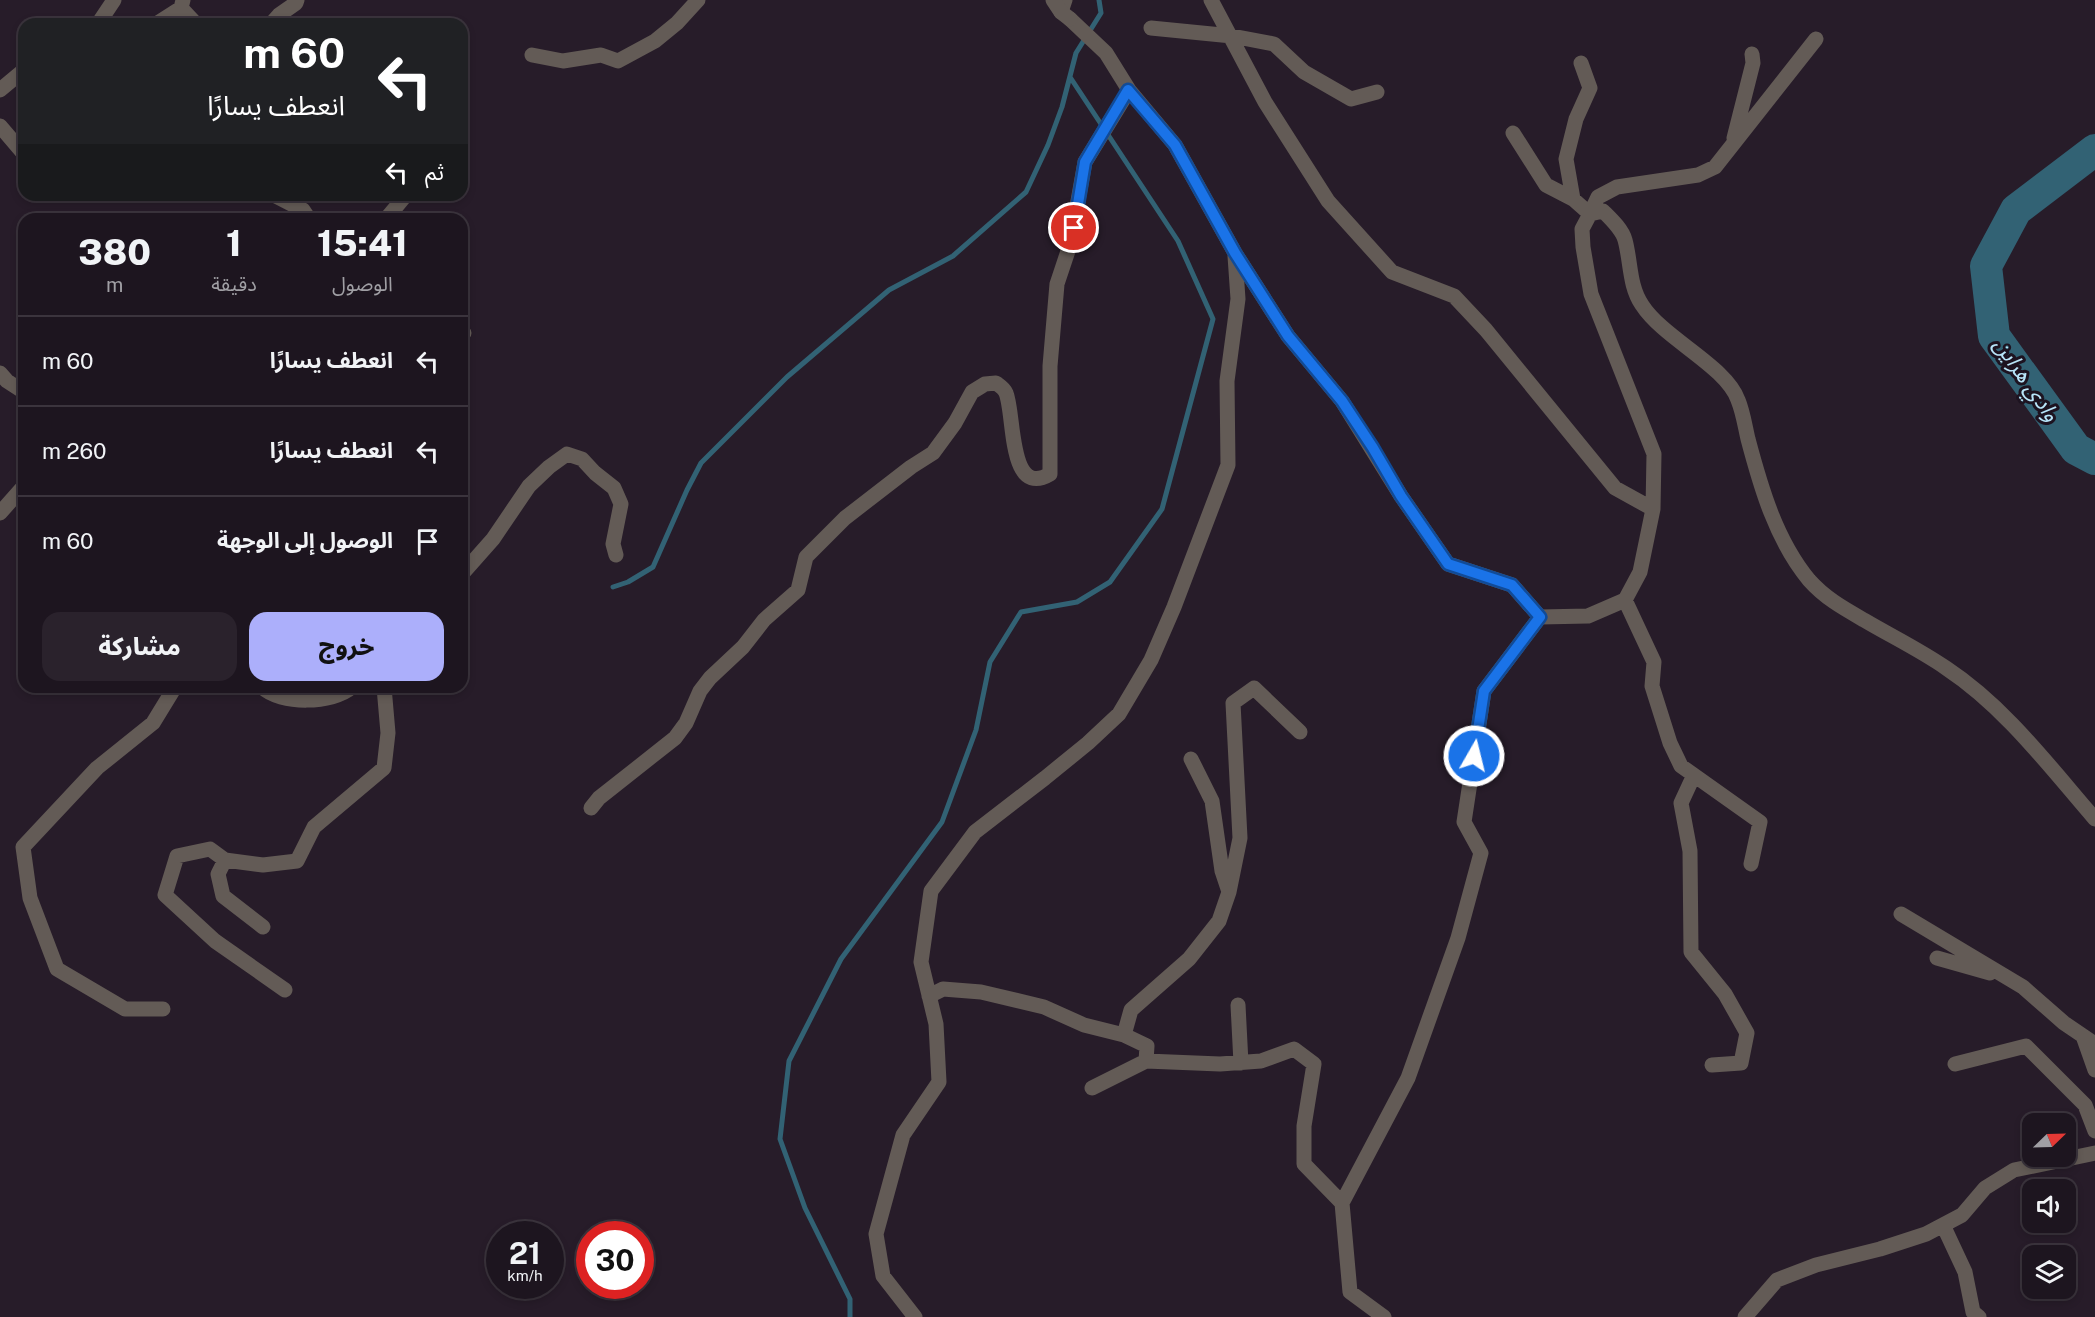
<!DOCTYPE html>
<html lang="ar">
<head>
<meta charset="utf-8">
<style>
  body { margin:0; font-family:"Public Sans","Noto Sans Arabic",sans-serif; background:#2a222c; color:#f1f3f6; direction:rtl; height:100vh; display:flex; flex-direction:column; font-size:22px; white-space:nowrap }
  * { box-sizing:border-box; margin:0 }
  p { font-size:20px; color:#a09fa4 }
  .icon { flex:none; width:33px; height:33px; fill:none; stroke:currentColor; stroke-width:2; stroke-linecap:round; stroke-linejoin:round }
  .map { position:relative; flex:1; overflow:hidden; direction:ltr }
  .side { position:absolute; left:18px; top:213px; width:450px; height:480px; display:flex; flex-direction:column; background:#1d151f; border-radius:18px; box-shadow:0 3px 9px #0003,0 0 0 2px #3b343d; direction:rtl }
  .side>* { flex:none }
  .top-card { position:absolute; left:18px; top:18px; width:450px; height:183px; border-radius:18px; box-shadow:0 3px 9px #0003,0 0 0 2px #3b343d; direction:rtl; background:#202124; color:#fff; overflow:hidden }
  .needle { width:39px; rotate:67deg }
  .controls { position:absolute; left:2022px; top:1113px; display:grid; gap:12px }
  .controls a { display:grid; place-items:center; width:54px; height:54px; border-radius:12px; background:#1d151f; box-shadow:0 3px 9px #0003,0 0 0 2px #3b343d; font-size:30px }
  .speed { position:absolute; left:486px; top:1221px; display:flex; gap:12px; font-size:30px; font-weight:700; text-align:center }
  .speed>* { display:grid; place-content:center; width:78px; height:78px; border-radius:50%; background:#1d151f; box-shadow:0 3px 9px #0003,0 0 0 2px #3b343d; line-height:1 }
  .speed small { font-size:15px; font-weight:400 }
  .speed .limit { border:9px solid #d22; background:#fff; color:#111 }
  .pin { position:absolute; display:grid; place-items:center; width:51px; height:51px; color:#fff; margin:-26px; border:3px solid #fff; border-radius:50%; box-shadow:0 2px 6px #0007 }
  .me { position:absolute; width:66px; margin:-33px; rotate:8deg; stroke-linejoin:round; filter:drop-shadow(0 0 4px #0008) }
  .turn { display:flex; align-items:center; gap:21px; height:126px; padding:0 24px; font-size:27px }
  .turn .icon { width:78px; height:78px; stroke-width:2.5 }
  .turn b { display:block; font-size:42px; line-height:51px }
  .then { display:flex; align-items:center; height:57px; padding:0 24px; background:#0003; gap:12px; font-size:22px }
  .eta { display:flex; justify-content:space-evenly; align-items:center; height:102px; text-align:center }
  .eta b { font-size:36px; font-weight:800; line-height:42px }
  .action { display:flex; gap:12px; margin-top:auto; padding:12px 24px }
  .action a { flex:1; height:69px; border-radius:18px; background:#acaffb; color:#111; font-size:24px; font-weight:800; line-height:69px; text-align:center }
  .action a+a { background:#2a222c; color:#f1f3f6 }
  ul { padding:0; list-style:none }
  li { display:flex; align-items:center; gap:18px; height:90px; padding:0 24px; border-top:2px solid #3b343d }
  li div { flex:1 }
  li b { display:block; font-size:22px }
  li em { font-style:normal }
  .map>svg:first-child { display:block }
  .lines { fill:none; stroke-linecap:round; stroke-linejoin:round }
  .stream { stroke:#326274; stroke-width:5 }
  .river { stroke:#326274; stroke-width:32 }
  .minor { stroke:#635b56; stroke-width:15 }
  .tertiary { stroke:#635b56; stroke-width:15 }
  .route-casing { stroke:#114b97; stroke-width:15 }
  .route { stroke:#1a73e8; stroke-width:10 }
  .labels { text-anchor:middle; stroke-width:6; stroke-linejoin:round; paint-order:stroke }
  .water-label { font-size:22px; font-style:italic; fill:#b8e5f9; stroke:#1d1320 }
</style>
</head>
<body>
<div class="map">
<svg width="2095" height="1317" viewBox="0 0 2095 1317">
  <rect width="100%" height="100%" fill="#271c29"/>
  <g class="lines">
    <path class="stream" d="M 613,587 L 628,582 L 653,567 L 687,490 L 701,463 L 787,377 L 889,290 L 953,256 L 1026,192 L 1048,145 L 1062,107 L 1076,53 L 1101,13 L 1099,0
      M 850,1317 L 850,1299 L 805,1208 L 780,1139 L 789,1061 L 841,959 L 942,822 L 976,730 L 990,662 L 1021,612 L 1077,602 L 1110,582 L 1162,509 L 1213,319 L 1178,241 L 1070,77"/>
    <path class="river" d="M 2095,150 L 2016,210 L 1986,266 L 1994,336 L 2076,449 L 2095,459"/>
    <path class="minor" d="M 1211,0 L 1265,102 L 1328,201 L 1392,272 L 1454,296 L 1486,330 L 1615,488 L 1653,509
      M 181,8 L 196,24
      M 1061,12 L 1065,0
      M 1070,19 L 1106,53 L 1129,90 L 1175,145 L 1235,253 L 1288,336 L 1342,401 L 1401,496 L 1448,564 L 1512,585 L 1540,617 L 1588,616 L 1625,600 L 1640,572 L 1653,509 L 1654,454 L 1591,294 L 1583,247 L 1582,229 L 1590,214 L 1603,211 C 1611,219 1622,229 1625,240 C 1631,262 1629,286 1642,305 C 1664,339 1726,366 1738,400 C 1743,412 1745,426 1748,439 C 1761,488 1776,540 1809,580 C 1825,598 1843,608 1864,620 C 1891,636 1920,650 1946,668 C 2005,707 2049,766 2095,819
      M 98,24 L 114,0
      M 156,24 L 181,8 L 183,0
      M 271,24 L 279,15 L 296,3 L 297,0
      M 1151,28 L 1232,36 L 1274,44 L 1304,72 L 1351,99 L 1377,92
      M 532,55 L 563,61 L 601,55 L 618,61 L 655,41 L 677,23 L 698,0
      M 1581,63 L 1590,88 L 1576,119 L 1566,159 L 1573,199 L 1590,214 L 1598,197 L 1617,187 L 1698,175 L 1715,167 L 1816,39
      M 0,90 L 24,70
      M 0,126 L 24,154
      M 1513,133 L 1546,185 L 1573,199
      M 1734,138 L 1753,63 L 1752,54
      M 274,195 L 303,210 L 309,219
      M 386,219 L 406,195
      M 462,333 L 464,333
      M 0,373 L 7,381 L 24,392
      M 0,513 L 24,486
      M 462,574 L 493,539 L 529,486 L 549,467 L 567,454 L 582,459 L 595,473 L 614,488 L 621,504 L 613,544 L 616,555
      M 1625,600 L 1654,662 L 1652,686 L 1670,743 L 1681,766 L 1760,822 L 1751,864
      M 262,687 C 280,705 333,704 352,687
      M 1191,759 L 1212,801 L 1222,871 L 1229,892
      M 1694,775 L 1681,803 L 1690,851 L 1691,952 L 1725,994 L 1747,1033 L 1741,1063 L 1712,1065
      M 591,808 L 599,798 L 675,738 L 686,723 L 700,691 L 710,678 L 743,647 L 764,620 L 798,590 L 806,557 L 845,518 L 911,467 L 933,453 L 955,423 L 972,392 L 985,384 L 996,383 C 1000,386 1004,388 1006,393 C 1015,415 1008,499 1050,474 L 1050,366 L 1057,284 L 1070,245 L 1085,162 L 1129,90
      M 225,860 L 263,865 L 297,861 L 314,827 L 384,768 L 388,733 L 384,687
      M 1901,914 L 2023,987 L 2064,1023 L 2095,1044
      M 263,927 L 223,896 L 218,874 L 225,860 L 210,849 L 177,856 L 165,895 L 215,941 L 285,990
      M 1937,958 L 1990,973
      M 929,996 L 943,989 L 981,992 L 1044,1007 L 1084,1025 L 1124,1035 L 1147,1046 L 1146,1061
      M 1238,1005 L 1241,1063
      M 163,1009 L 125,1009 L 57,969 L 30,898 L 23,847 L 97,768 L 153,723 L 175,687
      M 1124,1035 L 1131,1010 L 1189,959 L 1219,921 L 1229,892 L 1240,838 L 1233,703 L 1254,688 L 1300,732
      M 2083,1036 L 2095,1070
      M 1955,1064 L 2026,1046 L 2085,1105 L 2095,1131
      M 1092,1088 L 1146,1061 L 1220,1064 L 1261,1061 L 1294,1049 L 1314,1064 L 1304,1126 L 1304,1164 L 1342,1203
      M 1943,1225 L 1965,1272 L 1973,1312 L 1979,1317
      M 915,1317 L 883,1276 L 876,1234 L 903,1135 L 939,1082 L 936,1024 L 921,962 L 931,891 L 975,832 L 1045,778 L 1088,743 L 1119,714 L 1151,660 L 1174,607 L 1228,465 L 1227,381 L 1238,299 L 1235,256
      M 1384,1317 L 1350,1292 L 1342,1203 L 1408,1078 L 1458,938 L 1481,853 L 1464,822 L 1484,691 L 1540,617
      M 1745,1317 L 1777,1280 L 1816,1265 L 1880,1249 L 1926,1234 L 1962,1215 L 1985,1188 L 2014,1170 L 2095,1153"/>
    <path class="tertiary" d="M 1053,0 L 1061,12 L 1070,19"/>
  </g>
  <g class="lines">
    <defs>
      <path id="route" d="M 1074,228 L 1085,162 L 1128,90 L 1175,145 L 1235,253 L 1288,336 L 1342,401 L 1373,448 L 1401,496 L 1448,564 L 1512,585 L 1540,617 L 1484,691 L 1474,756"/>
    </defs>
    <use href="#route" class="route-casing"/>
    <use href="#route" class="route"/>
  </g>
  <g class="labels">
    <g class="water-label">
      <text transform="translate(2027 379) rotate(55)" y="8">وادي هراين</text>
    </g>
  </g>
</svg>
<div class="controls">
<a><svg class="needle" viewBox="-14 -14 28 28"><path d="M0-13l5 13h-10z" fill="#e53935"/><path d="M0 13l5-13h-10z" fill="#a09fa4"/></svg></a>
<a><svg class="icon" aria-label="sound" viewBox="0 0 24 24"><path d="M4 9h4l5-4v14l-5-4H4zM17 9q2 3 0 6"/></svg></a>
<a><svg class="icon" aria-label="layers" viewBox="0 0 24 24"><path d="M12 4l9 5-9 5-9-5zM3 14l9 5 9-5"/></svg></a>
</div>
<div class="speed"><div>21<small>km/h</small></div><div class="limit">30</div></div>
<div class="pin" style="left:1074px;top:228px;background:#d93025"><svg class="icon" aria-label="arrive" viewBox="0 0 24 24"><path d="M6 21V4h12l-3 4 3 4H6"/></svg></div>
<svg class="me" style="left:1474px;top:756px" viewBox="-20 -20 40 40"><circle r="17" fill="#1a73e8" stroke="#fff" stroke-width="3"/><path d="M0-11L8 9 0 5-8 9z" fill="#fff"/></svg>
<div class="top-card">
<div class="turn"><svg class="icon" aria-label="left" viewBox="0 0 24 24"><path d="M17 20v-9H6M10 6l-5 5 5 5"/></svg><div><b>60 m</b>انعطف يسارًا</div></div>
<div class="then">ثم<svg class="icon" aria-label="left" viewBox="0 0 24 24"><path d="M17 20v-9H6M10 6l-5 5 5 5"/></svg></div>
</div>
<section class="side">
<div class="eta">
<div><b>15:41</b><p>الوصول</p></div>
<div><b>1</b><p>دقيقة</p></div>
<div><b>380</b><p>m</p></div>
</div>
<ul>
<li><svg class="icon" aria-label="left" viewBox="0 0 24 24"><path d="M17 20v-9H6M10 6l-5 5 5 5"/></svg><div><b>انعطف يسارًا</b></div><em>60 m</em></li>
<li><svg class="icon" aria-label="left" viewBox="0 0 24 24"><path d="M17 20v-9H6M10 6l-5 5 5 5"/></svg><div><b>انعطف يسارًا</b></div><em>260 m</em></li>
<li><svg class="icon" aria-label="arrive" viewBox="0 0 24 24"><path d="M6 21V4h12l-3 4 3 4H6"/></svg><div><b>الوصول إلى الوجهة</b></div><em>60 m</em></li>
</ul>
<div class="action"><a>خروج</a><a>مشاركة</a></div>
</section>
</div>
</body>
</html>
